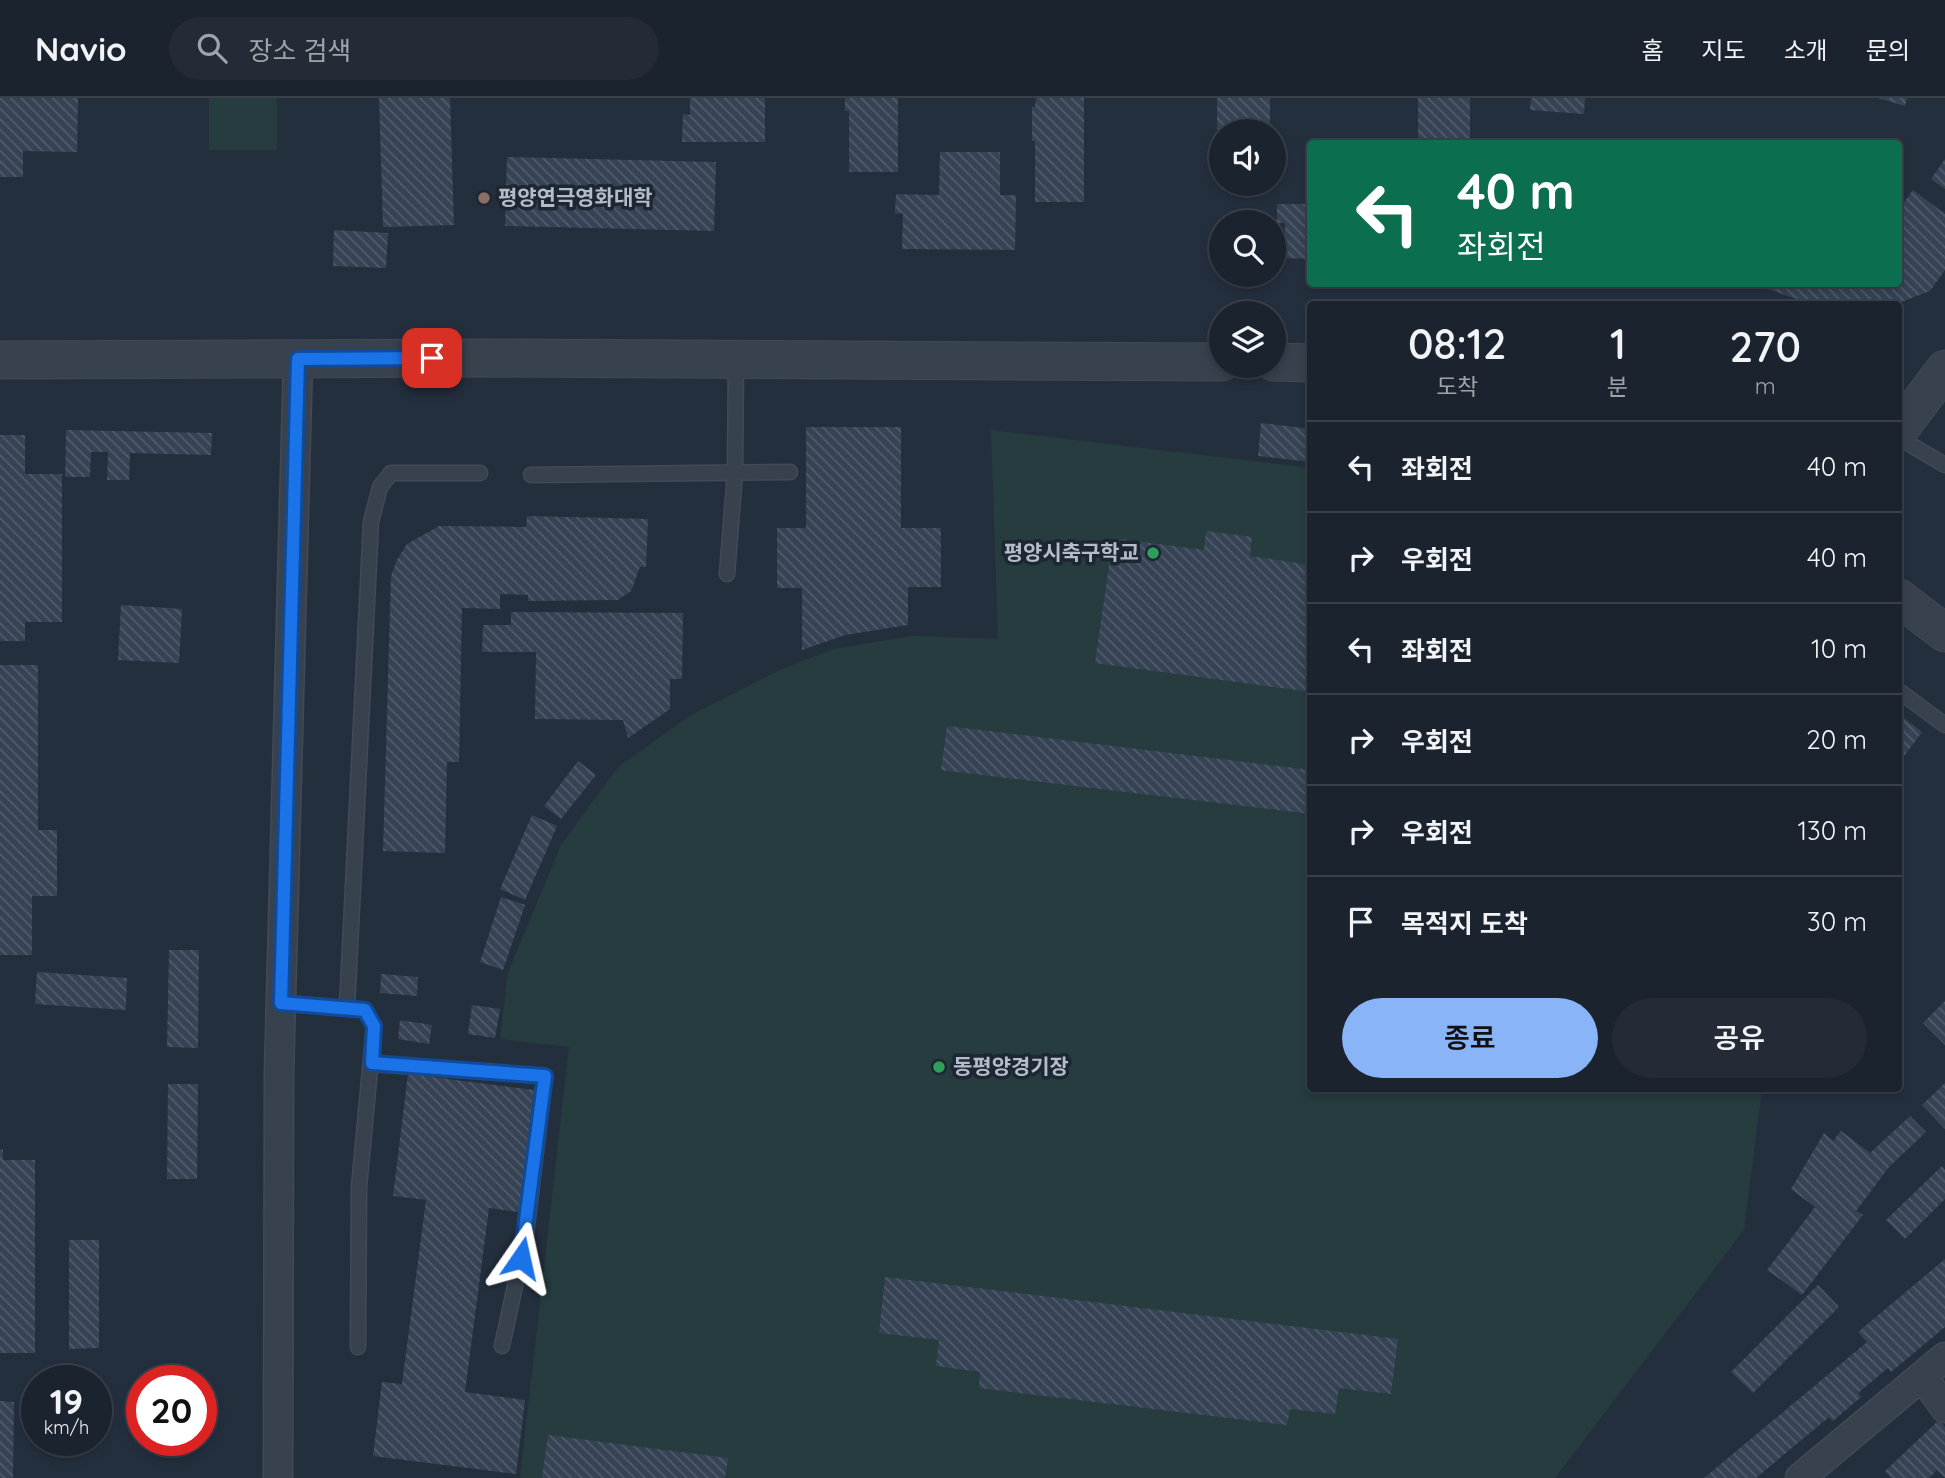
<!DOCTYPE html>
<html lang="ko">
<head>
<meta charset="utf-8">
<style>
  body { margin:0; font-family:Quicksand,"Noto Sans KR",sans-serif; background:#242b36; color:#f1f3f6; height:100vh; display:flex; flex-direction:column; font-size:26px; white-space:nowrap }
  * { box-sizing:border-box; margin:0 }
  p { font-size:23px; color:#a0a4aa }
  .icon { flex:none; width:38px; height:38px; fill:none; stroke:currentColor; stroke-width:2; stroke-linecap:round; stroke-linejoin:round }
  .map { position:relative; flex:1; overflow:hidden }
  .panel { position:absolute; left:1307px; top:203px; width:595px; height:791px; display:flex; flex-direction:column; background:#1b232e; border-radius:7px; box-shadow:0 4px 10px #0003,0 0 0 2px #39404a }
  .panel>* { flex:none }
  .banner { position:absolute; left:1307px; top:42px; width:595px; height:147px; border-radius:7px; box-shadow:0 4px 10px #0003,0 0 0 2px #39404a; background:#0b6e4f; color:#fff; overflow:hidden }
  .controls { position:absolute; left:1209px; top:21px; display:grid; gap:14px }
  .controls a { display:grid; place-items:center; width:77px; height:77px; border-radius:50%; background:#1b232e; box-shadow:0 4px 10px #0003,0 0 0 2px #39404a; font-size:35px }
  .speed { position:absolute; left:21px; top:1267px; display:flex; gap:14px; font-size:35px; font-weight:700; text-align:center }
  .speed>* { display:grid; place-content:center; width:91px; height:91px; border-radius:50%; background:#1b232e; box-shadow:0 4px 10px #0003,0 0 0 2px #39404a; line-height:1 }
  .speed small { font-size:18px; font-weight:400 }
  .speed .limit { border:10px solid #d22; background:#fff; color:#111 }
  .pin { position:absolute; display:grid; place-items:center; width:60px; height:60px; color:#fff; margin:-30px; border-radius:14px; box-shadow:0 4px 10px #0006 }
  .me { position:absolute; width:77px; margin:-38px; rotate:11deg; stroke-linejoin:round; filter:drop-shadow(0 0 5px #0008) }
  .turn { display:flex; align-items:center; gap:24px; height:147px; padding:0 35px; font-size:32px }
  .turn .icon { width:91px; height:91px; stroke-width:2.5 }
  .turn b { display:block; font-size:49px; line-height:60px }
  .eta { display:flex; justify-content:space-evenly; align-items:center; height:119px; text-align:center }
  .eta b { font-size:42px; font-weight:600; line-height:49px }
  .action { display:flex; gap:14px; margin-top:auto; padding:14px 35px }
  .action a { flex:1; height:80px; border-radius:42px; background:#8ab4f8; color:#111; font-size:28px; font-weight:600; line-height:80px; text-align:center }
  .action a+a { background:#242b36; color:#f1f3f6 }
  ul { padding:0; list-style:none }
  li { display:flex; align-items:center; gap:21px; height:91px; padding:0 35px; border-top:2px solid #39404a }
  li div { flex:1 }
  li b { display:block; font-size:26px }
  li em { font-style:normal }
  header { display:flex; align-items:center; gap:42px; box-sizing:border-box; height:98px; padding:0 35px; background:#1b232e; border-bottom:2px solid #39404a }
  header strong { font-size:33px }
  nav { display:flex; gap:38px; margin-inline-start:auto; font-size:24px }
  .search { width:490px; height:63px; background:#242b36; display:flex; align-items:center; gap:18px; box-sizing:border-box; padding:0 24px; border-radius:38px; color:#a0a4aa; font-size:26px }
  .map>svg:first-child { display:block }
  .green { fill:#263c3f }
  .building { fill:url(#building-back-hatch) }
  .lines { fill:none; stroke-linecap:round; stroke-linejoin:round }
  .service-casing { stroke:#414a57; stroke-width:17 }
  .minor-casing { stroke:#414a57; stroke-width:31 }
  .tertiary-casing { stroke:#414a57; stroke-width:39 }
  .service { stroke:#38414e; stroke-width:14 }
  .minor { stroke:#38414e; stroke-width:28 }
  .tertiary { stroke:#38414e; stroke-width:37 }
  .route-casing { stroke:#114b97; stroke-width:18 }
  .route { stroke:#1a73e8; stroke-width:12 }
  .education-dot { fill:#8d6e63; stroke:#1d2633; stroke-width:2.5 }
  .leisure-dot { fill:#2e9e5b; stroke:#1d2633; stroke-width:2.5 }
  .labels { text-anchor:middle; stroke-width:7; stroke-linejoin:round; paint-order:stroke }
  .poi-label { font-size:21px; font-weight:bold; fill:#b4bcc9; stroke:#1d2633; text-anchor:start }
</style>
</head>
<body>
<header>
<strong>Navio</strong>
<div class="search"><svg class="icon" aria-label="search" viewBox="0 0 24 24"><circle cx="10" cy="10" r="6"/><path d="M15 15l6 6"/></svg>장소 검색</div>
<nav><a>홈</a><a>지도</a><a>소개</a><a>문의</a></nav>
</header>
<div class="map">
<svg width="1945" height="1380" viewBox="0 0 1945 1380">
  <defs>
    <pattern id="building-back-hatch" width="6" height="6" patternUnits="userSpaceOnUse" patternTransform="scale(1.75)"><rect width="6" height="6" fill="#364354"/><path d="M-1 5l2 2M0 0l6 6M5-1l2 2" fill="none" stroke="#515c6b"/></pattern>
  </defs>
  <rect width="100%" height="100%" fill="#242f3e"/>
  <path class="green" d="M 209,0 L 277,0 L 277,52 L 209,52 Z
    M 991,332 L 1311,370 L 1311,990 L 1762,991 L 1744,1132 L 1555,1380 L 520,1380 L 569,949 L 500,941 L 508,874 L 561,747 L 618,669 L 691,617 L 784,570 L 834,551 L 912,538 L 998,541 Z"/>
  <path class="building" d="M 0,0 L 78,0 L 77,54 L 23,53 L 23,79 L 0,79 Z
    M 379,0 L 450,0 L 454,127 L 383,129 Z
    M 690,0 L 765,0 L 765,44 L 682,44 L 683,16 L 690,17 Z
    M 845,0 L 898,0 L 898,74 L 849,74 L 849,13 L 845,13 Z
    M 1036,0 L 1084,0 L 1084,104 L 1035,104 L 1035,43 L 1032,43 L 1032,9 L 1035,9 Z
    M 1217,0 L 1270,0 L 1270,33 L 1221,33 L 1217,31 Z
    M 1418,0 L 1470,0 L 1470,46 L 1418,46 Z
    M 1531,0 L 1585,0 L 1584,16 L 1530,12 Z
    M 1878,0 L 1907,0 L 1905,8 Z
    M 940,54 L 1000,54 L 1000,97 L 1016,97 L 1015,152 L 902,151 L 903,115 L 895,116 L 896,96 L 939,97 Z
    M 507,59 L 716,64 L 714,133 L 505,128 Z
    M 1945,61 L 1945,91 L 1931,81 Z
    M 1221,86 L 1270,86 L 1270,92 L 1221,92 Z
    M 1913,92 L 1945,116 L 1945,172 L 1930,193 L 1896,206 L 1812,206 L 1752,186 L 1899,186 L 1899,111 Z
    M 1277,106 L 1311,106 L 1311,161 L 1284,160 L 1285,125 L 1277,125 Z
    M 334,132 L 388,135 L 386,170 L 333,168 Z
    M 1261,325 L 1311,331 L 1311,364 L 1258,358 Z
    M 806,329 L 901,329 L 901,430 L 941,430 L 941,489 L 908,489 L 908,527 L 845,537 L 802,552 L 802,490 L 777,490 L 777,430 L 806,430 Z
    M 66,332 L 212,335 L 211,357 L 130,355 L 129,382 L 107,382 L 108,354 L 91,354 L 90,379 L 65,379 Z
    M 0,337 L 25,337 L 25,376 L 62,376 L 62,524 L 25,524 L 25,543 L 0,543 Z
    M 527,418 L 648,421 L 646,469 L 640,469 L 631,493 L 618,502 L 528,503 L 528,497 L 500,496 L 500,511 L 462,510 L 459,664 L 447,664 L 445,755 L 383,753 L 391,478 L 397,462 L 407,446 L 439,428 L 526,429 Z
    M 1206,433 L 1252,439 L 1250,458 L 1311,467 L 1311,594 L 1095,565 L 1113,440 L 1204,452 Z
    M 121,507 L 182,511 L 179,565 L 118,562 Z
    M 511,514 L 683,515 L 682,581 L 670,581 L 670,611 L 628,640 L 623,622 L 535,621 L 536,554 L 482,554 L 483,527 L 511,527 Z
    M 0,567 L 38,567 L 38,732 L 57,732 L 57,798 L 32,798 L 32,857 L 0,857 Z
    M 1899,616 L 1922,634 L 1899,665 Z
    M 947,628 L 1311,672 L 1311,716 L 941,672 Z
    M 578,663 L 596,677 L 561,721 L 544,708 Z
    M 532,717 L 557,728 L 525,802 L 500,791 Z
    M 501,799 L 525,807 L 503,872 L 480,864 Z
    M 169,852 L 199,852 L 198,950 L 167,949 Z
    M 37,874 L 127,880 L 126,912 L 35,906 Z
    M 381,876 L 418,879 L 417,898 L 380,895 Z
    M 1945,903 L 1945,947 L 1923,925 Z
    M 472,907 L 500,911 L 495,940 L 468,936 Z
    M 400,922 L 432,927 L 429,946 L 398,941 Z
    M 408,976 L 534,992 L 519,1114 L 489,1110 L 465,1294 L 525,1302 L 516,1376 L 373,1358 L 382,1284 L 402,1286 L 426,1102 L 393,1098 Z
    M 1945,985 L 1945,1031 L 1922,1007 Z
    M 168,986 L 198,986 L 197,1081 L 167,1081 Z
    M 1910,1018 L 1926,1034 L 1889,1069 L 1856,1113 L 1863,1117 L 1802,1197 L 1767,1172 L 1815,1109 L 1791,1091 L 1824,1035 L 1833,1043 L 1841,1033 L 1870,1055 Z
    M 3,1051 L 3,1062 L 35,1062 L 35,1255 L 0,1255 L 0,1052 Z
    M 1942,1068 L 1945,1072 L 1945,1101 L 1905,1141 L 1886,1122 Z
    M 69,1142 L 99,1142 L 99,1250 L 69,1251 Z
    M 1945,1161 L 1945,1229 L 1891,1274 L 1888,1270 L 1858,1295 L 1861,1299 L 1833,1323 L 1829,1319 L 1756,1380 L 1704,1380 L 1867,1244 L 1858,1234 Z
    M 885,1179 L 1398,1241 L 1391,1296 L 1339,1290 L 1335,1316 L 1290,1311 L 1287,1327 L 979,1290 L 980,1274 L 936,1268 L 939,1242 L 879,1235 Z
    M 1818,1187 L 1839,1209 L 1753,1295 L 1731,1274 Z
    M 0,1303 L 14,1304 L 13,1380 L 0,1380 Z
    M 1939,1322 L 1945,1329 L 1945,1380 L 1937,1372 L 1929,1380 L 1891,1380 L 1885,1373 Z
    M 548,1337 L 728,1360 L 725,1380 L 542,1380 Z"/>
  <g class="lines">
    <defs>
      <path id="service" d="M 1899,340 L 1945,367
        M 531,377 L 790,374
        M 727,476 L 735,375 L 736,263
        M 1899,593 L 1945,627
        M 281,905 L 365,912 L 374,928 L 359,1089 L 358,1249
        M 347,910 L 371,424 L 380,389 L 391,375 L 480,375
        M 372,966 L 545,978 L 526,1137 L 502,1248"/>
      <path id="minor" d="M 1922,1278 L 1945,1310
        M 278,1380 L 279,976 L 298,261
        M 1800,1380 L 1945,1259"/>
      <path id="tertiary" d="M 0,262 L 486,260 L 1222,264
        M 1274,264 L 1311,265
        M 1899,332 L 1945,271
        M 1899,500 L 1945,535"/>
    </defs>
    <use href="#service" class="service-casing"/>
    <use href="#minor" class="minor-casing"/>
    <use href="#tertiary" class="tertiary-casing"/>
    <use href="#service" class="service"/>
    <use href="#minor" class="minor"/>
    <use href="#tertiary" class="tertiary"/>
  </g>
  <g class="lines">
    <defs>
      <path id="route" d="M 432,260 L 298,261 L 281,905 L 365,912 L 374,928 L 372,965 L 545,978 L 521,1160"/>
    </defs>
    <use href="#route" class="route-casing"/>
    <use href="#route" class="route"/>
  </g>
  <circle class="education-dot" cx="484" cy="100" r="7"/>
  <g class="leisure-dot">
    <circle cx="1153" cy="455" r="7"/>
    <circle cx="939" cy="969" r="7"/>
  </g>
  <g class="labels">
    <g class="poi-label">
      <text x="498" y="107">평양연극영화대학</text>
      <text x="1139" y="462" text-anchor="end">평양시축구학교</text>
      <text x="953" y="976">동평양경기장</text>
    </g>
  </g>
</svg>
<div class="controls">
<a><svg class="icon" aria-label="sound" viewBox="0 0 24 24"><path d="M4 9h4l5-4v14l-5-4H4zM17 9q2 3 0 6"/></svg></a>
<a><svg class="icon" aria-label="search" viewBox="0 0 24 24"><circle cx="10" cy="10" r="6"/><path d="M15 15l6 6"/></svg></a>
<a><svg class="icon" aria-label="layers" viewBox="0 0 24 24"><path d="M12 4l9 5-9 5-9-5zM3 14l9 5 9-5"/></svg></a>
</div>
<div class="speed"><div>19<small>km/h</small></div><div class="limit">20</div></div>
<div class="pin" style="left:432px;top:260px;background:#d93025"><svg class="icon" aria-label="arrive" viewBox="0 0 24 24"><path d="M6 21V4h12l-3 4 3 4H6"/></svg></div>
<svg class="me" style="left:521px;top:1160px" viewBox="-20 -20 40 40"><path d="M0-17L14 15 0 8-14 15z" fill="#1a73e8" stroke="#fff" stroke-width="4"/></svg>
<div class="banner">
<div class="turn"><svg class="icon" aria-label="left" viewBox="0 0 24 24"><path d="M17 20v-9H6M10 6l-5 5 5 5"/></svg><div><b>40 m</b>좌회전</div></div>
</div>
<section class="panel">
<div class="eta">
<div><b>08:12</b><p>도착</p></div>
<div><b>1</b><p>분</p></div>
<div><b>270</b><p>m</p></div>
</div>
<ul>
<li><svg class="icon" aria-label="left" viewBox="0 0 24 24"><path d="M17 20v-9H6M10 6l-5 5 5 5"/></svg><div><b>좌회전</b></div><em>40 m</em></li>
<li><svg class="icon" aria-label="right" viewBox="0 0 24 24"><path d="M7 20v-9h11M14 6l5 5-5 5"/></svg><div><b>우회전</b></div><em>40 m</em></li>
<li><svg class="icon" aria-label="left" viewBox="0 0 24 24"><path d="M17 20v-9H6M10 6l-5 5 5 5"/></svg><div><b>좌회전</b></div><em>10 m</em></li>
<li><svg class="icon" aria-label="right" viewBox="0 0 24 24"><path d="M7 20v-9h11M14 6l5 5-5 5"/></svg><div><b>우회전</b></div><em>20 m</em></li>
<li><svg class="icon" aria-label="right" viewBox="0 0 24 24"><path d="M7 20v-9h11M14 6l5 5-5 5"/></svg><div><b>우회전</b></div><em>130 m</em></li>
<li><svg class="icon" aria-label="arrive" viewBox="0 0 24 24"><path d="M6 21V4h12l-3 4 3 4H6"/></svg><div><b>목적지 도착</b></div><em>30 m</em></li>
</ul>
<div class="action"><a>종료</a><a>공유</a></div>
</section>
</div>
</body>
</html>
